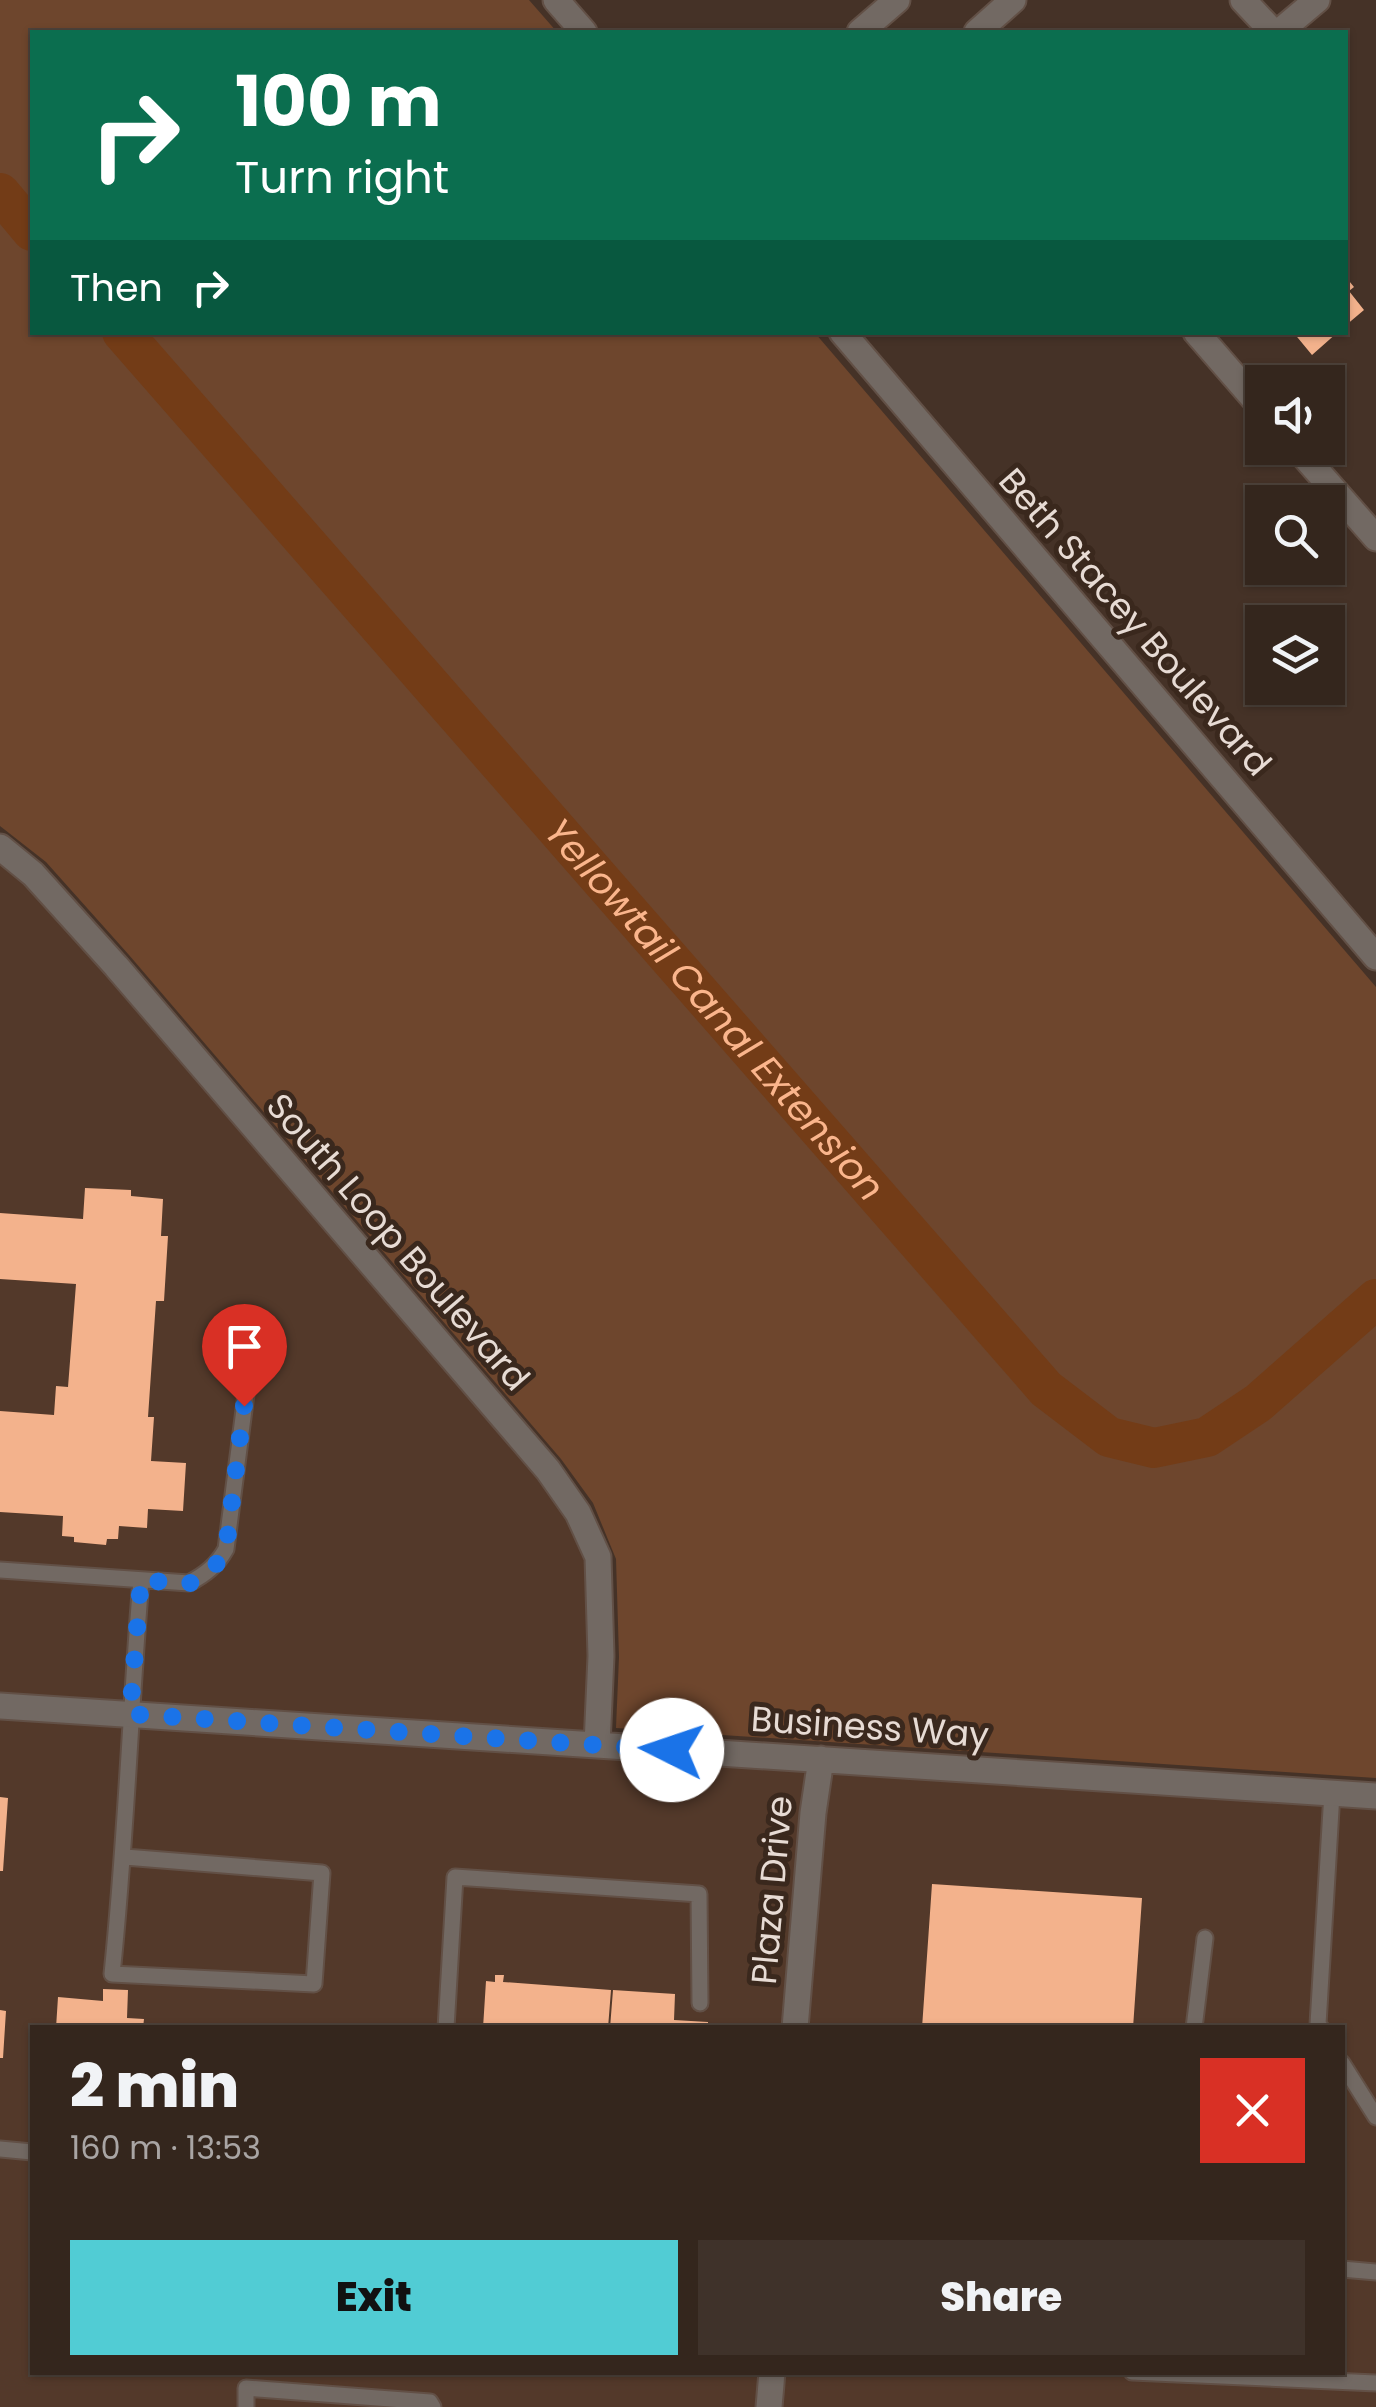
<!DOCTYPE html>
<html lang="en">
<head>
<meta charset="utf-8">
<style>
  body { margin:0; font-family:Poppins,sans-serif; background:#3f322a; color:#f1f3f6; height:100vh; display:flex; flex-direction:column; font-size:38px; white-space:nowrap }
  * { box-sizing:border-box; margin:0 }
  p { font-size:32px; color:#a9a5a4 }
  .icon { flex:none; width:55px; height:55px; fill:none; stroke:currentColor; stroke-width:2; stroke-linecap:round; stroke-linejoin:round }
  .map { position:relative; flex:1; overflow:hidden }
  .drawer { position:absolute; left:30px; top:2025px; width:1315px; height:350px; display:flex; flex-direction:column; background:#34261d; border-radius:0px; box-shadow:0 2px 8px #0004,0 0 0 2px #4e433b }
  .drawer>* { flex:none }
  .hud { position:absolute; left:30px; top:30px; width:1318px; height:305px; border-radius:0px; box-shadow:0 2px 8px #0004,0 0 0 2px #4e433b; background:#0b6e4f; color:#fff; overflow:hidden }
  .tools { position:absolute; left:1245px; top:365px; display:grid; gap:20px }
  .tools a { display:grid; place-items:center; width:100px; height:100px; border-radius:0px; background:#34261d; box-shadow:0 2px 8px #0004,0 0 0 2px #4e433b; font-size:50px }
  .pin { position:absolute; display:grid; place-items:center; width:85px; height:85px; color:#fff; margin:-102px -42px; border-radius:50% 50% 50% 0; rotate:-45deg; box-shadow:0 0 10px #0007 }
  .pin .icon { rotate:45deg }
  .me { position:absolute; width:110px; margin:-55px; rotate:274deg; stroke-linejoin:round; filter:drop-shadow(0 0 8px #0008) }
  .turn { display:flex; align-items:center; gap:35px; height:210px; padding:0 40px; font-size:45px }
  .turn .icon { width:130px; height:130px; stroke-width:2.5 }
  .turn b { display:block; font-size:70px; line-height:85px }
  .then { display:flex; align-items:center; height:95px; padding:0 40px; background:#0003; gap:20px; font-size:38px }
  .round { display:grid; place-items:center; flex:none; width:105px; height:105px; border-radius:0px; background:#3f322a }
  .head { display:flex; align-items:center; justify-content:space-between; height:170px; padding:0 40px }
  h1 { font-size:60px; font-weight:800; line-height:75px }
  .primary-button { display:flex; gap:20px; margin-top:auto; padding:20px 40px }
  .primary-button a { flex:1; height:115px; border-radius:0px; background:#51ccd4; color:#111; font-size:40px; font-weight:800; line-height:115px; text-align:center }
  .primary-button a+a { background:#3f322a; color:#f1f3f6 }
  .map>svg:first-child { display:block }
  .built { fill:#53392a; fill-rule:evenodd }
  .green { fill:#6e462d }
  .lines { fill:none; stroke-linecap:round; stroke-linejoin:round }
  .canal { stroke:#733c17; stroke-width:40 }
  .building { fill:#f3b28c }
  .service-casing { stroke:#625046; stroke-width:19 }
  .minor-casing { stroke:#625046; stroke-width:29 }
  .tertiary-casing { stroke:#625046; stroke-width:29 }
  .service { stroke:#726963; stroke-width:15 }
  .minor { stroke:#726963; stroke-width:25 }
  .tertiary { stroke:#726963; stroke-width:25 }
  .route { stroke:#1a73e8; stroke-width:18; stroke-dasharray:0 32.4 }
  .labels { text-anchor:middle; stroke-width:10; stroke-linejoin:round; paint-order:stroke }
  .street-label { font-size:35px; fill:#e7dbd4; stroke:#3a281d }
  .water-label { font-size:38px; font-style:italic; fill:#fab58c; stroke:#3a281d }
</style>
</head>
<body>
<div class="map">
<svg width="1376" height="2407" viewBox="0 0 1376 2407">
  <rect width="100%" height="100%" fill="#453227"/>
  <path class="built" d="M 0,847 L 548,1470 L 598,1557 L 598,1745 L 1376,1796 L 1376,2407 L 0,2407 ZM 32,2028 L 1342,2028 L 1342,2372 L 32,2372 Z"/>
  <path class="green" d="M 0,0 L 529,0 L 557,32 L 32,32 L 32,332 L 815,333 L 1376,987 L 1376,1778 L 616,1728 L 619,1657 L 616,1559 L 593,1503 L 561,1459 L 129,955 L 46,862 L 0,826 Z"/>
  <g class="lines">
    <g class="canal">
      <path d="M 0,193 L 32,231"/>
      <path id="s1" d="M 122,332 L 1046,1389 L 1109,1437 L 1154,1448 L 1207,1437 L 1258,1403 L 1376,1299"/>
    </g>
  </g>
  <path class="building" d="M 1345,276 L 1354,287 L 1349,291 L 1364,310 L 1345,326 Z
    M 1293,332 L 1338,332 L 1312,355 Z
    M 85,1188 L 131,1190 L 131,1196 L 163,1199 L 161,1236 L 168,1236 L 164,1301 L 156,1301 L 148,1417 L 154,1417 L 151,1461 L 186,1463 L 183,1511 L 148,1509 L 147,1528 L 119,1526 L 118,1539 L 107,1539 L 106,1545 L 74,1542 L 74,1537 L 62,1536 L 63,1516 L 0,1512 L 0,1411 L 54,1415 L 56,1386 L 68,1387 L 76,1284 L 0,1279 L 0,1213 L 83,1219 Z
    M 0,1797 L 8,1798 L 3,1871 L 0,1871 Z
    M 932,1884 L 1142,1898 L 1133,2028 L 922,2028 Z
    M 495,1975 L 504,1975 L 503,1982 L 611,1990 L 608,2028 L 483,2028 L 486,1981 L 495,1982 Z
    M 103,1989 L 128,1990 L 127,2018 L 144,2019 L 143,2028 L 56,2028 L 58,1997 L 103,2001 Z
    M 613,1990 L 675,1994 L 674,2020 L 708,2022 L 708,2028 L 610,2028 Z
    M 0,2010 L 6,2011 L 3,2058 L 0,2058 Z"/>
  <g class="lines">
    <defs>
      <path id="service" d="M 0,1570 L 189,1583 C 206,1574 217,1565 226,1549 L 249,1371
        M 125,1857 L 322,1873 L 314,1984 L 112,1974 C 126,1843 130,1712 141,1580
        M 446,2028 L 455,1877 L 699,1894 L 700,2003
        M 1194,2028 L 1205,1938
        M 1321,2028 L 1318,2024 L 1332,1793
        M 1342,2063 L 1376,2117
        M 0,2149 L 32,2152
        M 1342,2269 L 1376,2272
        M 1132,2372 L 1376,2383
        M 246,2407 L 246,2388 L 430,2402 L 433,2407"/>
      <path id="minor" d="M 1243,0 L 1273,32
        M 860,32 L 897,0
        M 977,32 L 1013,0
        M 1279,32 L 1317,0
        M 1196,332 L 1262,408
        M 1297,448 L 1376,538
        M 0,847 L 33,874 L 116,966 L 548,1470 L 578,1513 L 598,1557 L 601,1656 L 597,1745
        M 0,1706 L 1376,1796
        M 795,2028 L 813,1813 L 821,1759
        M 769,2407 L 772,2372"/>
      <path id="tertiary" d="M 556,0 L 584,32
        M 842,332 L 1376,957"/>
    </defs>
    <use href="#service" class="service-casing"/>
    <use href="#minor" class="minor-casing"/>
    <use href="#tertiary" class="tertiary-casing"/>
    <use href="#service" class="service"/>
    <use href="#minor" class="minor"/>
    <use href="#tertiary" class="tertiary"/>
  </g>
  <g class="lines">
    <path class="route" d="M 244,1406 L 226,1549 L 219,1562 L 189,1584 L 141,1580 L 130,1714 L 672,1750"/>
  </g>
  <g class="labels">
    <g class="street-label">
      <text transform="translate(1135 622) rotate(49)" y="12">Beth Stacey Boulevard</text>
      <text transform="translate(398 1242) rotate(49)" y="12">South Loop Boulevard</text>
      <text transform="translate(870 1727) rotate(4)" y="12">Business Way</text>
      <text transform="translate(772 1890) rotate(-85)" y="12">Plaza Drive</text>
    </g>
    <g class="water-label">
      <text dy="13" stroke="none"><textPath href="#s1" startOffset="900">Yellowtail Canal Extension</textPath></text>
    </g>
  </g>
</svg>
<div class="tools">
<a><svg class="icon" aria-label="sound" viewBox="0 0 24 24"><path d="M4 9h4l5-4v14l-5-4H4zM17 9q2 3 0 6"/></svg></a>
<a><svg class="icon" aria-label="search" viewBox="0 0 24 24"><circle cx="10" cy="10" r="6"/><path d="M15 15l6 6"/></svg></a>
<a><svg class="icon" aria-label="layers" viewBox="0 0 24 24"><path d="M12 4l9 5-9 5-9-5zM3 14l9 5 9-5"/></svg></a>
</div>
<div class="pin" style="left:244px;top:1406px;background:#d93025"><svg class="icon" aria-label="arrive" viewBox="0 0 24 24"><path d="M6 21V4h12l-3 4 3 4H6"/></svg></div>
<svg class="me" style="left:672px;top:1750px" viewBox="-20 -20 40 40"><circle r="19" fill="#fff"/><path d="M0-13L10 11 0 6-10 11z" fill="#1a73e8"/></svg>
<div class="hud">
<div class="turn"><svg class="icon" aria-label="right" viewBox="0 0 24 24"><path d="M7 20v-9h11M14 6l5 5-5 5"/></svg><div><b>100 m</b>Turn right</div></div>
<div class="then">Then<svg class="icon" aria-label="right" viewBox="0 0 24 24"><path d="M7 20v-9h11M14 6l5 5-5 5"/></svg></div>
</div>
<section class="drawer">
<div class="head"><div><h1>2 min</h1><p>160 m · 13:53</p></div><a class="round" style="background:#d93025;color:#fff"><svg class="icon" aria-label="close" viewBox="0 0 24 24"><path d="M6 6l12 12M18 6L6 18"/></svg></a></div>
<div class="primary-button"><a>Exit</a><a>Share</a></div>
</section>
</div>
</body>
</html>
